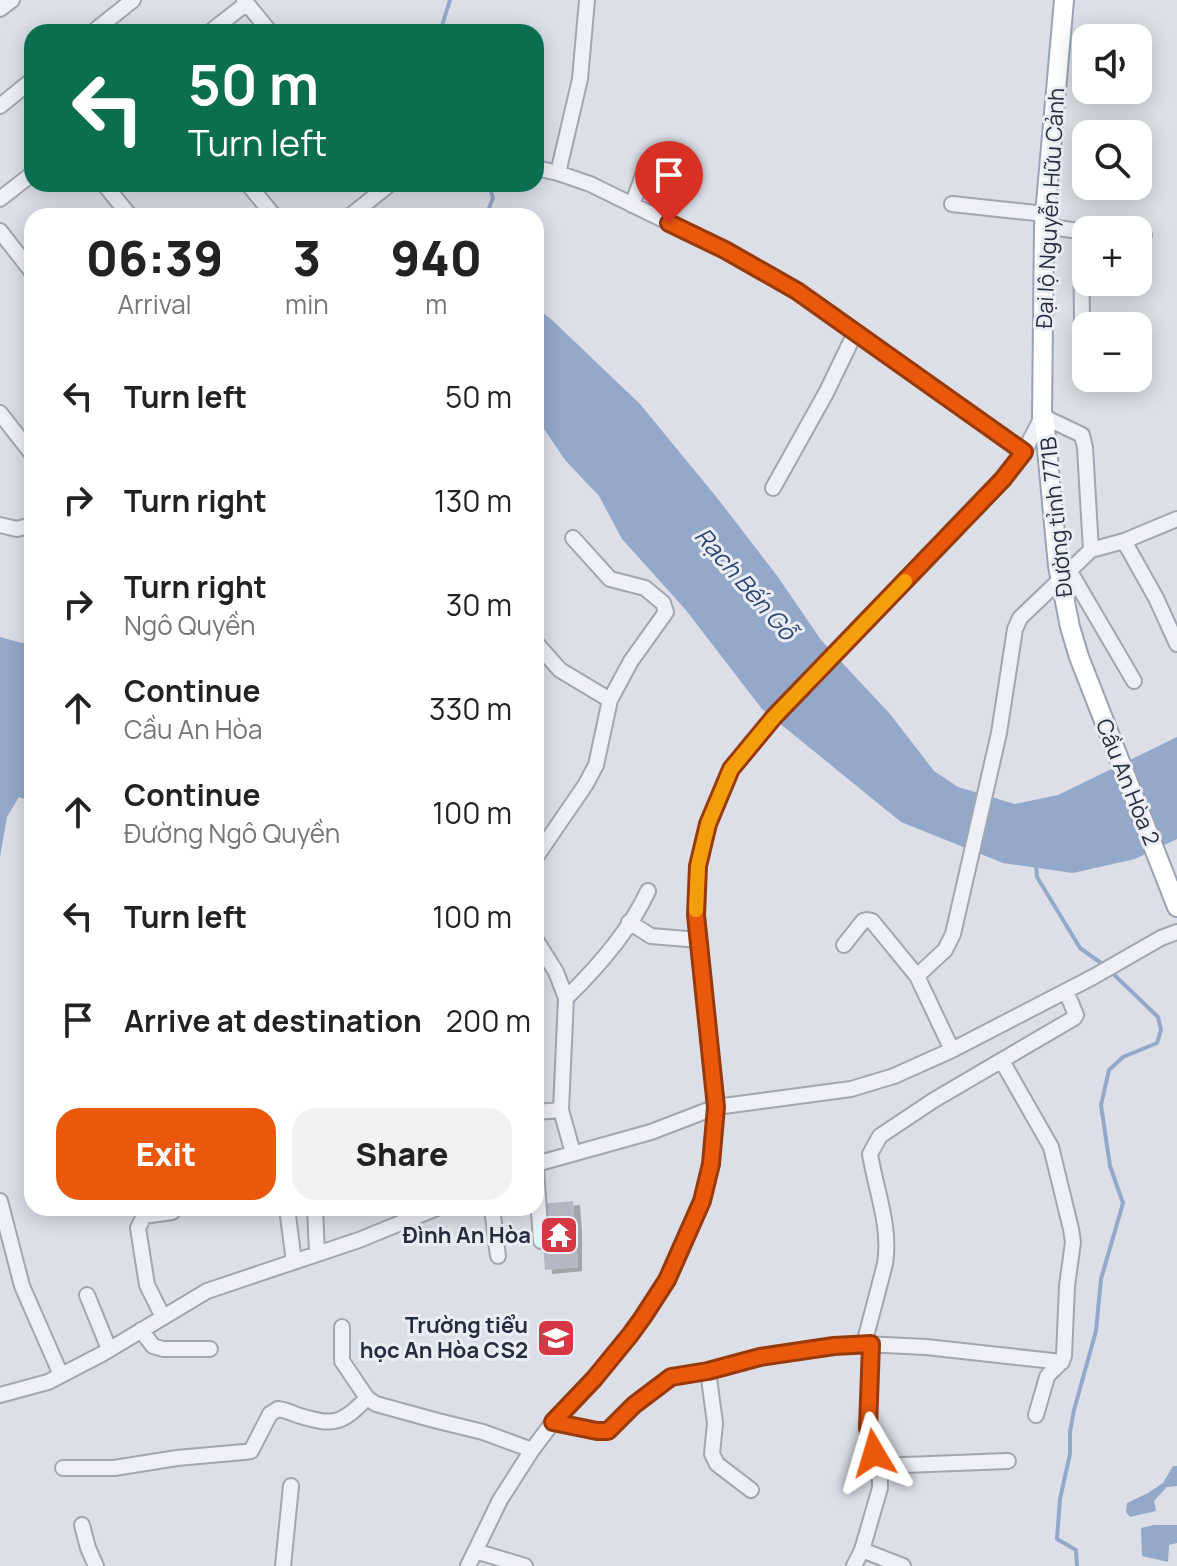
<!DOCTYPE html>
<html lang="en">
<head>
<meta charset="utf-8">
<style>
  body { margin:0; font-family:Manrope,sans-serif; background:#f2f2f2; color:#222; height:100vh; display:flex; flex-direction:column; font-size:30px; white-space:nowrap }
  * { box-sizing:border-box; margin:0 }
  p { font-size:26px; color:#767676 }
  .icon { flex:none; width:44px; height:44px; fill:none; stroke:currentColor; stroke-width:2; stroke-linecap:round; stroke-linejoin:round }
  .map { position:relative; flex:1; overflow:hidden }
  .panel { position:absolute; left:24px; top:208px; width:520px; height:1008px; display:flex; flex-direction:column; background:#fff; border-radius:24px; box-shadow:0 4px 20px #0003 }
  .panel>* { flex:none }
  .guide { position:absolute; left:24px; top:24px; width:520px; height:168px; border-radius:24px; box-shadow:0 4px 20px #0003; background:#0b6e4f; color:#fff; overflow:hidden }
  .fabs { position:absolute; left:1072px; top:24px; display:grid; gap:16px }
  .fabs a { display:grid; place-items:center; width:80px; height:80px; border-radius:16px; background:#fff; box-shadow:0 4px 20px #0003; font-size:40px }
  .pin { position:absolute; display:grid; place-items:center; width:68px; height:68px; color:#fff; margin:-82px -34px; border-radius:50% 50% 50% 0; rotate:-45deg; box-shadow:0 0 8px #0007 }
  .pin .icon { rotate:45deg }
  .me { position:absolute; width:88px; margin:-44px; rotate:353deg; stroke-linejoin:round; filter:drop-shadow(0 0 6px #0008) }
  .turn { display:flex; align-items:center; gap:28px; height:168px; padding:0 32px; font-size:36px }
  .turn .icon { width:104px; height:104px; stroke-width:2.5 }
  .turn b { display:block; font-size:56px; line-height:68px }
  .eta { display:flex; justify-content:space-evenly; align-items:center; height:136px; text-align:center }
  .eta b { font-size:48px; font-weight:800; line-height:56px }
  .button { display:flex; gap:16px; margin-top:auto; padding:16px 32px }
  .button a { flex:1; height:92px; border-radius:24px; background:#ea580c; color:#fff; font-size:32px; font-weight:800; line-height:92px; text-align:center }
  .button a+a { background:#f2f2f2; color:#222 }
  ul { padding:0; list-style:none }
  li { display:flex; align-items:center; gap:24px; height:104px; padding:0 32px }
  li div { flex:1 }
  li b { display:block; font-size:30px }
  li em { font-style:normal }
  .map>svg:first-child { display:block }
  .water { fill:#94a9ca }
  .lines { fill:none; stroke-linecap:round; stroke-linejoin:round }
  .stream { stroke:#94a9ca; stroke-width:4 }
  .building { fill:#b3b8c4; filter:url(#shadow) }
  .minor-casing { stroke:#a1a6b1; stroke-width:18 }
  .major-casing { stroke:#9aa2b3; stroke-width:22 }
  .minor { stroke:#eef0f5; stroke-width:14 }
  .major { stroke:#fff; stroke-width:18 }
  .route-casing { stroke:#983908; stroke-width:20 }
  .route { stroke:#ea580c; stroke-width:14 }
  .slow { stroke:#f59e0b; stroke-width:14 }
  .labels { text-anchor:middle; stroke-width:6; stroke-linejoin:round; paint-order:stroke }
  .street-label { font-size:22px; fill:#252c3e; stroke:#ebeef5 }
  .poi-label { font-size:22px; font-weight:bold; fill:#252c3e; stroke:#ebeef5; text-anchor:end }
  .water-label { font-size:24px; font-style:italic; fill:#2d4673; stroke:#ebeef5 }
</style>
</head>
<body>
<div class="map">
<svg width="1177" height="1566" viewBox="0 0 1177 1566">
  <defs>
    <filter id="shadow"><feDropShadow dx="7" dy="4" stdDeviation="0" flood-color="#0004"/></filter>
  </defs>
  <rect width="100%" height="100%" fill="#dcdfe7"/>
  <path class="water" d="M 536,308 L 552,320 L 640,404 L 718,499 L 778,577 L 821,640 L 890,714 L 934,771 L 958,787 L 1015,804 L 1058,795 L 1177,737 L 1177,839 L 1135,859 L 1073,873 L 1003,863 L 901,822 L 762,709 L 685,609 L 622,539 L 599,496 L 565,460 L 536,417 Z
    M 0,637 L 22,643 L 32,641 L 32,811 L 27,800 L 19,797 L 7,817 L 0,857 Z
    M 1173,1466 L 1177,1466 L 1177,1486 L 1167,1487 L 1154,1501 L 1156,1511 L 1130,1517 L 1126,1512 L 1127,1503 L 1148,1493 L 1163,1483 Z
    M 1154,1525 L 1177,1525 L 1177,1543 L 1169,1545 L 1168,1562 L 1142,1556 L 1141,1528 Z"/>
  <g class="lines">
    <path class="stream" d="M 440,32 L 450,0
      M 486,216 L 493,198 L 489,184
      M 1036,865 L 1037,877 L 1080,948 L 1104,965 L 1158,1017 L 1161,1030 L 1157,1043 L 1123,1057 L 1109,1070 L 1101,1105 L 1110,1166 L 1123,1203 L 1101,1279 L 1096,1331 L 1074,1410 L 1070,1432 L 1070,1454 L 1060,1499 L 1057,1539 L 1076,1550 L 1077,1566"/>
  </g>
  <path class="building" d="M 573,1201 L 578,1267 L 545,1270 L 540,1204 Z"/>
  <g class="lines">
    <defs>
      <path id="minor" d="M 244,0 L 270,32
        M 0,9 L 12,0
        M 93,32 L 133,0
        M 210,32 L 247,3
        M 0,106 L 32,80
        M 536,168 L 558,173 L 590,184 L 725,250 L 797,291 L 1024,452
        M 558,173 L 580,79 L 587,0
        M 104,184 L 130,216
        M 248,184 L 274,216
        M 0,199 L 32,174
        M 952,204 L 1045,214
        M 632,205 L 648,162
        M 350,216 L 390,184
        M 1044,226 L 1086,232
        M 0,231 L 32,272
        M 1081,231 L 1082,321
        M 1138,235 L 1144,235
        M 0,413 L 32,454
        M 773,488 L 826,393 L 855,333
        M 0,525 L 17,529 L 32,525
        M 1124,541 L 1177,519
        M 1091,550 L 1124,541 L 1156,598 L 1177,644
        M 1069,570 L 1134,681
        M 536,643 L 560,670 L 610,700
        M 536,857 L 586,784 L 596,765 L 610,700 L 631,661 L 666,612 L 663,603 L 645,588 L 610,579 L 573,538
        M 629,922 L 651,936 L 699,940
        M 536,940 L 556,972 L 566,998 L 561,1110 L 573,1153
        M 844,945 L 863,921 L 867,920 L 872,921 L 917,976
        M 566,998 C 597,968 630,930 648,891
        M 952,1050 L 917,976 L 945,950 L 953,934 L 999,733 L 1015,629 L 1020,618 L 1091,550 L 1085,448 L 1082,435 L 1044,417
        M 1002,1061 L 1051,1147 L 1071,1229 L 1073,1242 L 1067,1286 L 1064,1356 C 1061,1366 1052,1369 1047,1377 L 1036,1415
        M 536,1112 L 561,1110
        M 536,1164 L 651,1132 L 716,1107 L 851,1089 L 894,1076 L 952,1050 L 1093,977 L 1161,938 L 1177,932
        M 536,1169 L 541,1241
        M 0,1201 L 22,1286 L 61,1375
        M 287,1208 L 294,1262
        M 315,1208 L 317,1254
        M 492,1208 L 498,1256
        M 87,1295 L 109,1349
        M 163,1317 L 147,1285 L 138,1228 L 144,1216 L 172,1212
        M 342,1327 L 342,1361 L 367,1398 L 376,1404 L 438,1421 L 483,1432 L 532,1450
        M 141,1330 L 153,1346 L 163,1349 L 210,1349
        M 864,1344 L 885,1264 C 891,1226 876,1191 870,1154 L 880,1136 L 934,1100 L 1074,1018 L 1076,1015 L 1066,991
        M 708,1371 L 715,1423 L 712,1454 L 717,1464 L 751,1490
        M 0,1395 L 48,1382 L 102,1354 L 207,1291 L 359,1240 L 437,1208
        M 553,1422 L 597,1431 L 608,1431 L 634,1405 L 671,1377 L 708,1371 L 760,1357 L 834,1346 L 864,1344 L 926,1347 L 1062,1362
        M 878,1466 L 1008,1461
        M 63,1468 L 114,1468 L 177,1458 L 244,1452 L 251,1451 L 270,1414 L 278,1409 C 285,1410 290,1412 297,1415 C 333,1426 341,1425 367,1398
        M 82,1525 L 88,1548 L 96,1566
        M 862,1550 L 903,1566
        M 475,1551 L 525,1566
        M 283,1566 L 291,1486
        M 468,1566 L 500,1500 L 532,1450 L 553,1422 L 594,1379 L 630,1335 L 667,1280 L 702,1201 L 711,1164 L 716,1107 L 696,915 L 698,866 L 708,824 L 731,769 L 774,717 L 1003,479 L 1024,452 L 1042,417
        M 854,1566 L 862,1550 L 880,1488 L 880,1481 L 868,1428 L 871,1344"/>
      <path id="major" d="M 1064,0 L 1044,226 L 1042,417 L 1044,417 L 1058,566 L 1070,627 L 1079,657 L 1177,907"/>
    </defs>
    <use href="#minor" class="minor-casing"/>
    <use href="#major" class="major-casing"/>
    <use href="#minor" class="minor"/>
    <use href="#major" class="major"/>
  </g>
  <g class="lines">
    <defs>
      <path id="route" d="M 669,223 L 725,250 L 797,291 L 1024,452 L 1003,479 L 774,717 L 731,769 L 708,824 L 698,866 L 696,915 L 716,1107 L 711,1164 L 702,1201 L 667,1280 L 643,1317 L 630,1335 L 594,1379 L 553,1422 L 597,1431 L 608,1431 L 634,1405 L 671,1377 L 708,1371 L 760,1357 L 834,1346 L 871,1344 L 868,1428 L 874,1453"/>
    </defs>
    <use href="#route" class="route-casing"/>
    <use href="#route" class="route"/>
    <path class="slow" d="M 696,910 L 698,866 L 708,824 L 731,769 L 774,717 L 905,581"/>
  </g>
  <defs>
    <symbol id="temple-square" viewBox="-11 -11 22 22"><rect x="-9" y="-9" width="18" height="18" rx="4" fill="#d53842" stroke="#ebeef5"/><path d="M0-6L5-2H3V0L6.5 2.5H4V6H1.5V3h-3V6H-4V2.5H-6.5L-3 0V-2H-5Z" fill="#fff"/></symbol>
    <symbol id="school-square" viewBox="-11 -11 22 22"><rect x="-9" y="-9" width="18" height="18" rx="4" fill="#d53842" stroke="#ebeef5"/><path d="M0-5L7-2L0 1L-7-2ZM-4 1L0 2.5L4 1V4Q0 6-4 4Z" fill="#fff"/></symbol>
  </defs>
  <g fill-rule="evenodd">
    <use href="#temple-square" x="537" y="1213" width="44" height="44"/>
    <use href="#school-square" x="534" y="1316" width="44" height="44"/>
  </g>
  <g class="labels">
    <g class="street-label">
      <text transform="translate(1050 208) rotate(-87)" y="8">Đại lộ Nguyễn Hữu Cảnh</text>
      <text transform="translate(1056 517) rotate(-96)" y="8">Đường tỉnh 771B</text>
      <text transform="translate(1128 782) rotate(68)" y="8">Cầu An Hòa 2</text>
    </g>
    <g class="poi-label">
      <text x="531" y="1243">Đình An Hòa</text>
      <text x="528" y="1333">Trường tiểu<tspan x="528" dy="25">học An Hòa CS2</tspan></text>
    </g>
    <g class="water-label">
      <text transform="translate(745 584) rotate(49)" y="8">Rạch Bến Gỗ</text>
    </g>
  </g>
</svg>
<div class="fabs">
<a><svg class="icon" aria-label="sound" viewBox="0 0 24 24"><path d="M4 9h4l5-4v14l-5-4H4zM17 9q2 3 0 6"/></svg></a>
<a><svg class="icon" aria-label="search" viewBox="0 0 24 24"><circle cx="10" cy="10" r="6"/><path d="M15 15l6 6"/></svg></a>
<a>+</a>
<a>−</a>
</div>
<div class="pin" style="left:669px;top:223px;background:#d93025"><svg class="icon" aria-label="arrive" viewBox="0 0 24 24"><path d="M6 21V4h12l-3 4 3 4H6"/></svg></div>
<svg class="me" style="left:874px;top:1453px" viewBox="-20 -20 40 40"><path d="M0-17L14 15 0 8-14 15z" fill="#ea580c" stroke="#fff" stroke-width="4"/></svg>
<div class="guide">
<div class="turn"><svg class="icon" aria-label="left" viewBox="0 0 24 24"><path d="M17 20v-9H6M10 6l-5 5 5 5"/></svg><div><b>50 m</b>Turn left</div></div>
</div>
<section class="panel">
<div class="eta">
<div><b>06:39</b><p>Arrival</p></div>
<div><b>3</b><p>min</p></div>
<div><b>940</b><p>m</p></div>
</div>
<ul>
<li><svg class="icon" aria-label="left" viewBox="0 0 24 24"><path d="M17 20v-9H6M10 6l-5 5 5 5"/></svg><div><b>Turn left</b></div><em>50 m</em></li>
<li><svg class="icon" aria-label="right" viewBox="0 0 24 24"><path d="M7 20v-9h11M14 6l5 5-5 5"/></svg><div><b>Turn right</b></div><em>130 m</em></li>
<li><svg class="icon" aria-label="right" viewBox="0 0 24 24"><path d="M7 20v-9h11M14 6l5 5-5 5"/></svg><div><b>Turn right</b><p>Ngô Quyền</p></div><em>30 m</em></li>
<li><svg class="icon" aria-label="ahead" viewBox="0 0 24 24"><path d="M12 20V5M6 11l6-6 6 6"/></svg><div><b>Continue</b><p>Cầu An Hòa</p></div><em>330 m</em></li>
<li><svg class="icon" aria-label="ahead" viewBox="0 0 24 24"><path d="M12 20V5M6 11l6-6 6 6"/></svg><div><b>Continue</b><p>Đường Ngô Quyền</p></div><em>100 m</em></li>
<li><svg class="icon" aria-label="left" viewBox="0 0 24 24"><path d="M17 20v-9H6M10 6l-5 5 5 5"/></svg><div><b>Turn left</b></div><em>100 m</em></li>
<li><svg class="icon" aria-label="arrive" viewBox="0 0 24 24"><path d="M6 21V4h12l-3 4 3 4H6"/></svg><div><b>Arrive at destination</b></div><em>200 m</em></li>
</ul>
<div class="button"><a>Exit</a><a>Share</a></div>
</section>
</div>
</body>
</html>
